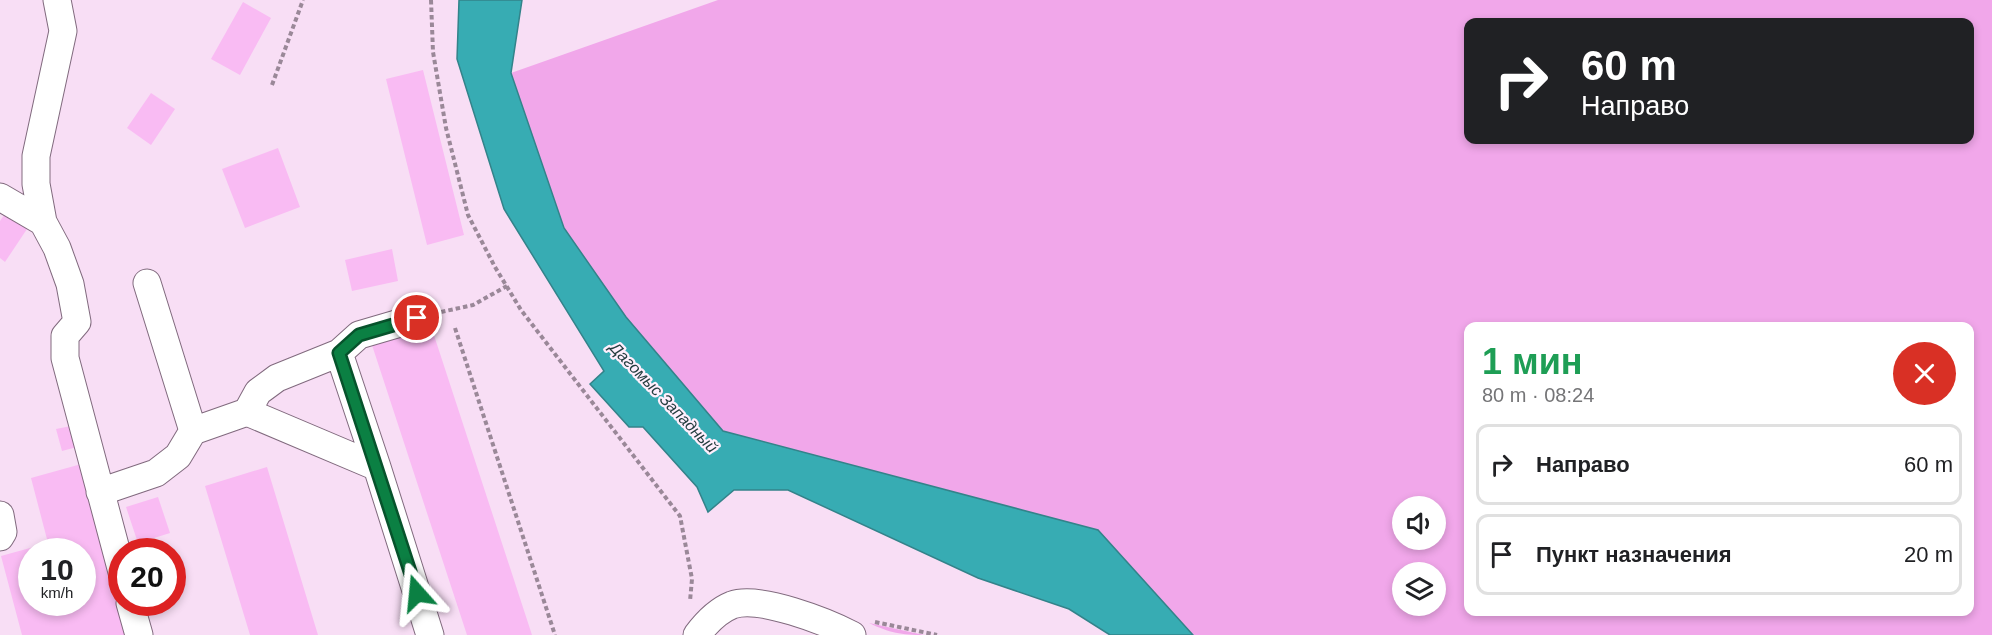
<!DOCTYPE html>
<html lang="ru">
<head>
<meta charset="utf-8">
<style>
  body { margin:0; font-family:Arial,sans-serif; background:#f6f6f6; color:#202124; height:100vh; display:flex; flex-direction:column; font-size:22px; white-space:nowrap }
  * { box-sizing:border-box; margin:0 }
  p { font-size:20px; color:#757577 }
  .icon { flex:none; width:33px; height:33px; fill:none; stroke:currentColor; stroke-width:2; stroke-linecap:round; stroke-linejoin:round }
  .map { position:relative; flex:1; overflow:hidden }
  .details { position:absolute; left:1464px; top:322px; width:510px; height:294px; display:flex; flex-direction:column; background:#fff; border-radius:12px; box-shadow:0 3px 9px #0003 }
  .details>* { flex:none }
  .hud { position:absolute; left:1464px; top:18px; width:510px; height:126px; border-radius:12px; box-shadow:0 3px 9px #0003; background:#202124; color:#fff; overflow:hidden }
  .buttons { position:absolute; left:1392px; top:496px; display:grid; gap:12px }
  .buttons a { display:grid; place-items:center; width:54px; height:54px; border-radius:50%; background:#fff; box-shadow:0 3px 9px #0003; font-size:30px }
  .speed { position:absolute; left:18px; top:538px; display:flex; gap:12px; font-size:30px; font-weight:700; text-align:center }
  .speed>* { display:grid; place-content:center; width:78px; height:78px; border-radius:50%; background:#fff; box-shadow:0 3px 9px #0003; line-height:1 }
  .speed small { font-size:15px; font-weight:400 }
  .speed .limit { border:9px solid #d22; background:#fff; color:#111 }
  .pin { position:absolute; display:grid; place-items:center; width:51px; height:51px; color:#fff; margin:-26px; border:3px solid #fff; border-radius:50%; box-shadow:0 2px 6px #0007 }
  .me { position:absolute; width:66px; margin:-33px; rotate:342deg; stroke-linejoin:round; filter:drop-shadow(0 0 4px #0008) }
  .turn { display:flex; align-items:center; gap:21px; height:126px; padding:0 18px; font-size:27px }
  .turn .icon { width:78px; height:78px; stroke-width:2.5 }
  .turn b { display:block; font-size:42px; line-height:51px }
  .round { display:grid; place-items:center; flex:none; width:63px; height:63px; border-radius:32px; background:#f6f6f6 }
  .headline { display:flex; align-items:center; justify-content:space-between; height:102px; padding:0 18px }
  h1 { font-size:36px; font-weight:600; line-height:45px; color:#1e9e55 }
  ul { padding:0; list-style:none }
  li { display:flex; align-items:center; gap:18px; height:81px; margin:0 12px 9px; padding:0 6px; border:3px solid #e0e0e0; border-radius:12px }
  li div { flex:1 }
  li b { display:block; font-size:22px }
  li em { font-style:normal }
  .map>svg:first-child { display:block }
  .green { fill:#f1a7ea; fill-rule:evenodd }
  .water { fill:#37acb3; stroke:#33838a; stroke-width:1.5 }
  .building { fill:#f9bbf3; fill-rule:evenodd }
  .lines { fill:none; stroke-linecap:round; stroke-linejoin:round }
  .minor-casing { stroke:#816a7e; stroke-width:29 }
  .path { stroke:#9a8898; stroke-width:4; stroke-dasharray:4.5 3; stroke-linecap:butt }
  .minor { stroke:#fff; stroke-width:27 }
  .route-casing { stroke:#07532c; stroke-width:15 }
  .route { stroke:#0b8043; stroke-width:10 }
  .labels { text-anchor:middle; stroke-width:4.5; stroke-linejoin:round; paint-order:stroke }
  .water-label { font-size:16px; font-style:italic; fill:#243d3f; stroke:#ffeffd }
</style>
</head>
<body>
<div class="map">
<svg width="1992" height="635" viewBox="0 0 1992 635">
  <rect width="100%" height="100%" fill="#f8def5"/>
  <path class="green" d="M 718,0 L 1992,0 L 1992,635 L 1193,635 L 1098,530 L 723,431 L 626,317 L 564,228 L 511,73 ZM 1468,22 L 1970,22 L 1970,140 L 1468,140 ZM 1468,327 L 1970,327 L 1970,612 L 1468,612 ZM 1402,507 L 1436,507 L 1436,540 L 1402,540 ZM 1402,573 L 1436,573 L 1436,606 L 1402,606 Z
    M 869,623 L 924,635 C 901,635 890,633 869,623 Z"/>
  <path class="water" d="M 459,0 L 522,0 L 511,73 L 564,228 L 626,317 L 723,431 L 1098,530 L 1193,635 L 1110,635 L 1069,609 L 978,578 L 788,490 L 734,490 L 708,512 L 697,487 L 643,427 L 629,427 L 590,384 L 604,371 L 504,209 L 457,59 Z"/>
  <path class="building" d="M 243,2 L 271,18 L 240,75 L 211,59 Z
    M 423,70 L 464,235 L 427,245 L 386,79 Z
    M 151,93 L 175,109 L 151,145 L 127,128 Z
    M 278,148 L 300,207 L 245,228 L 222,169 Z
    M 7,211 L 29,226 L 5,262 L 0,258 L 0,221 Z
    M 392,249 L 398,281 L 352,291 L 345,260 Z
    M 430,323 L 532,635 L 467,635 L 371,342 Z
    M 71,426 L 77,447 L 62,451 L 56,429 Z
    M 85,463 L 130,635 L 22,635 L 1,556 L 48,543 L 31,478 ZM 32,552 L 82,552 L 82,603 L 32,603 Z
    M 267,467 L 318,635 L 250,635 L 205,486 Z
    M 158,497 L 170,533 L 138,543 L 126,507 Z"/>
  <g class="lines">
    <defs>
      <path id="minor" d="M 57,0 L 63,31 L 36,156 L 36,184 L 43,222 L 57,248 L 70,284 L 77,322 L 65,336 L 65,358 L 122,572
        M 0,197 L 43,222
        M 147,283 L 193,431
        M 247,412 L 258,392 L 277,378 L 339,353
        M 377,467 L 339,353 L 359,335 L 417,318
        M 100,492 L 156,473 L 178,456 L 193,431 L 247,412 L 377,467 L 430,635
        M 0,515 L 3,532 L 0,537
        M 130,603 L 139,635
        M 697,635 C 706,623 717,611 732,605 C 759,595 827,622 852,635"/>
    </defs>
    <use href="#minor" class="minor-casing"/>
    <path class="path" d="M 431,0 L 433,52 L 446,128 L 468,215 L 495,267 L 521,310 L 680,516 L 692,579 L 690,601
      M 272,85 L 303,0
      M 441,312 L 473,305 L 507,286
      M 455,328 L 555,635
      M 875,622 L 937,635"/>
    <use href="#minor" class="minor"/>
  </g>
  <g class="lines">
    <defs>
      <path id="route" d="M 417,318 L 359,335 L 339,353 L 417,593"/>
    </defs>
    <use href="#route" class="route-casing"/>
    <use href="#route" class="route"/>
  </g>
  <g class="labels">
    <g class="water-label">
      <text transform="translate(664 397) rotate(46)" y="6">Дагомыс Западный</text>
    </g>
  </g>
</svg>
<div class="buttons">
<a><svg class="icon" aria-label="sound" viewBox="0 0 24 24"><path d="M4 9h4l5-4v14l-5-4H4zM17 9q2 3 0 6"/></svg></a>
<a><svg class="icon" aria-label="layers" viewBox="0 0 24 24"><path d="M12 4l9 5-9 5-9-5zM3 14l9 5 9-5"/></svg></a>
</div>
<div class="speed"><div>10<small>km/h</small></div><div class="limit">20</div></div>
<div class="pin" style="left:417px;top:318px;background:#d93025"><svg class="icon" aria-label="arrive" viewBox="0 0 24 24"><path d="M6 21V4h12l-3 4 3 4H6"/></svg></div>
<svg class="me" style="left:417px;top:593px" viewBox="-20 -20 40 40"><path d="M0-17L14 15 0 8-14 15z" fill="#0b8043" stroke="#fff" stroke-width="4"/></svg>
<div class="hud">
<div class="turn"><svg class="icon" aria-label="right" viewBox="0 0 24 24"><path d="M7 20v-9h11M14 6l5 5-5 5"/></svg><div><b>60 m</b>Направо</div></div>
</div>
<section class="details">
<div class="headline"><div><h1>1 мин</h1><p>80 m · 08:24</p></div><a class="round" style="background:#d93025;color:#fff"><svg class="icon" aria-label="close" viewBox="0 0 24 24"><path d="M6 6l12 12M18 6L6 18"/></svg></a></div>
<ul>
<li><svg class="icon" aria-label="right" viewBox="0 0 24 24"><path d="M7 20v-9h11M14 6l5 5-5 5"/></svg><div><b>Направо</b></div><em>60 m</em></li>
<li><svg class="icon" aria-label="arrive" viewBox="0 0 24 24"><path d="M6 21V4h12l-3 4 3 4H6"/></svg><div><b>Пункт назначения</b></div><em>20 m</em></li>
</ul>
</section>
</div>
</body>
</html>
